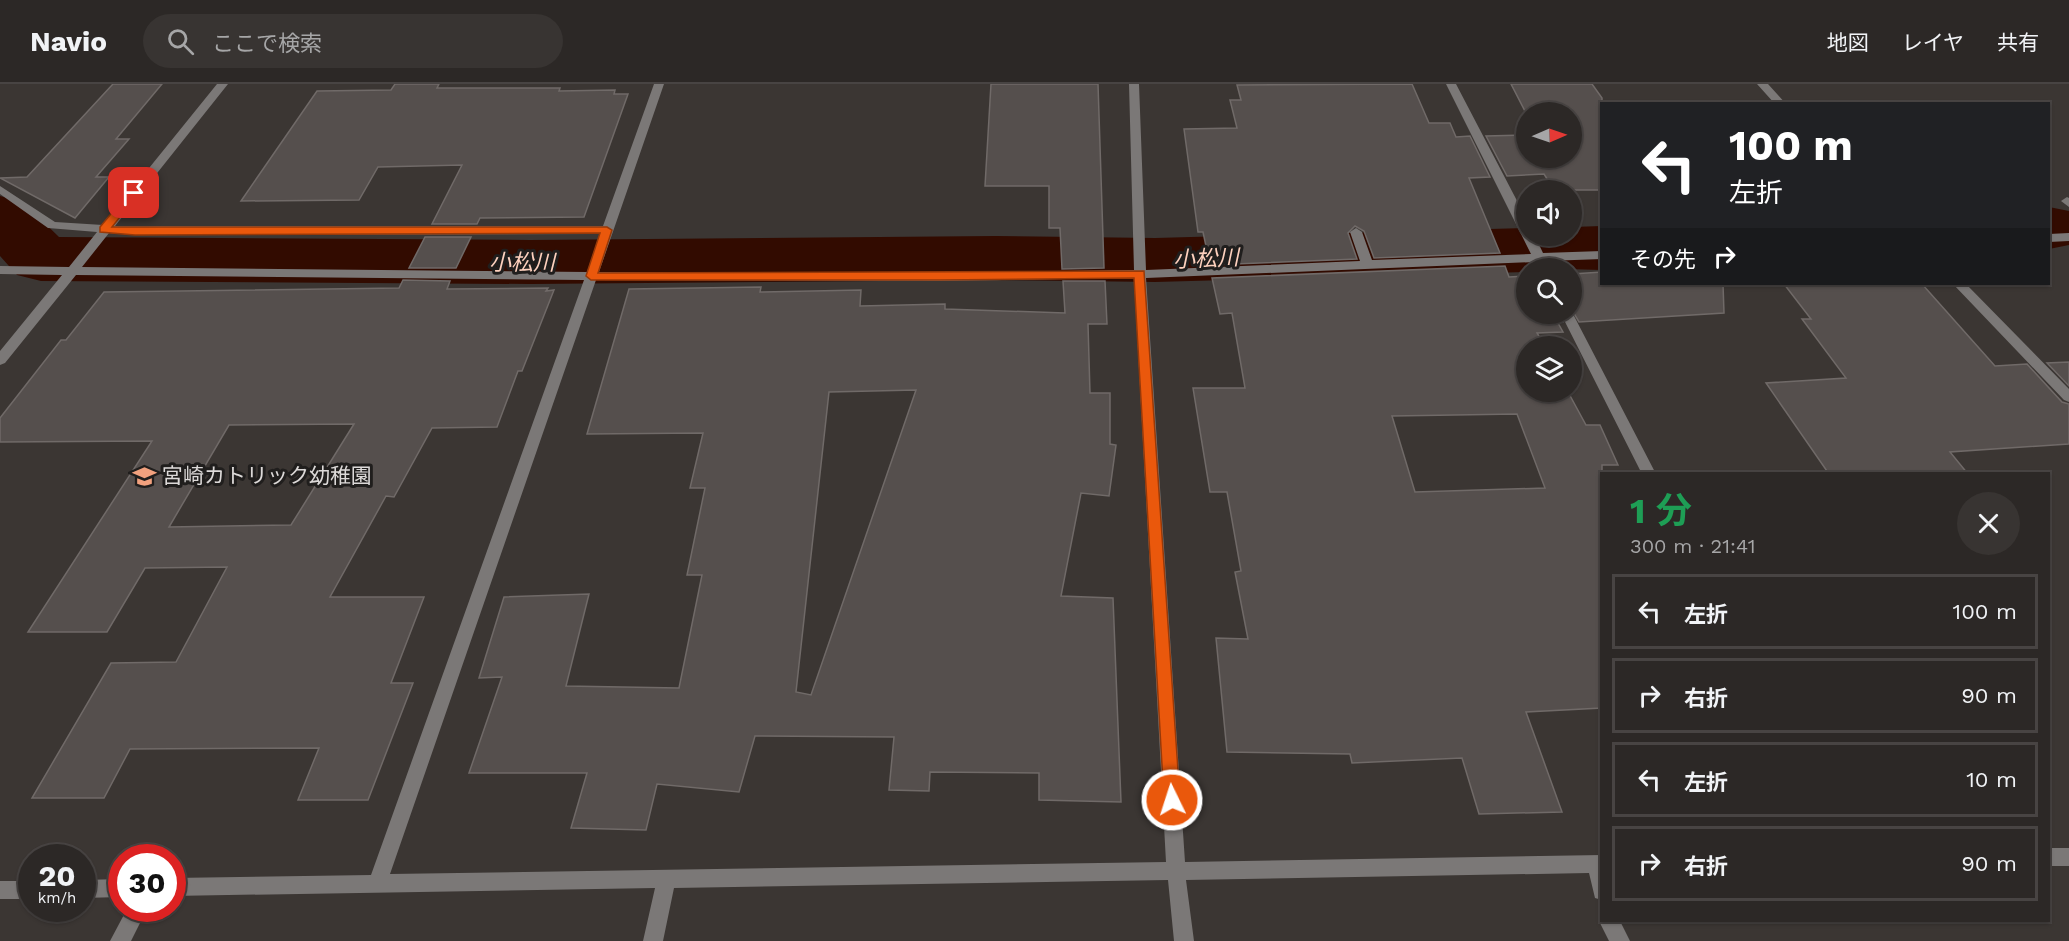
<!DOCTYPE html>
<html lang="ja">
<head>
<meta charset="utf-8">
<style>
  body { margin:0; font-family:"Work Sans","Noto Sans JP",sans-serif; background:#383432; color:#f1f3f6; height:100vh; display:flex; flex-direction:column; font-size:22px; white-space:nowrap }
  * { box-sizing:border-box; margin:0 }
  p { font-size:20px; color:#a6a6a7 }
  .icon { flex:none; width:33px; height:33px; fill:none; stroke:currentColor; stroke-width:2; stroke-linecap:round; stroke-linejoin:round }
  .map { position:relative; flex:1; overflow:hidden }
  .drawer { position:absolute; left:1600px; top:388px; width:450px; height:450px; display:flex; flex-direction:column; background:#2c2826; border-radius:0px; box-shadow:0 2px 4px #0004,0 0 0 2px #484443 }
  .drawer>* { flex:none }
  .guide { position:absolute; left:1600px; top:18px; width:450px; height:183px; border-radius:0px; box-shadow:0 2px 4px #0004,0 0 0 2px #484443; background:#202124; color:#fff; overflow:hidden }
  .needle { width:39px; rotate:88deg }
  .tools { position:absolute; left:1516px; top:18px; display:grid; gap:12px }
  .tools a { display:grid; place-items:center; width:66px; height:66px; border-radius:50%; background:#2c2826; box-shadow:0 2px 4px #0004,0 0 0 2px #484443; font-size:30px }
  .speed { position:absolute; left:18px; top:760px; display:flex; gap:12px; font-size:30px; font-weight:700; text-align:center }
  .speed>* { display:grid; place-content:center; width:78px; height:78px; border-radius:50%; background:#2c2826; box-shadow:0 2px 4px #0004,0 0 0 2px #484443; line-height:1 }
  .speed small { font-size:15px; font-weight:400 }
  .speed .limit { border:9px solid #d22; background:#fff; color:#111 }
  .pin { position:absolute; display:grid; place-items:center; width:51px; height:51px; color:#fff; margin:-26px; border-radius:12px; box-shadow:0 3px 9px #0006 }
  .me { position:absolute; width:66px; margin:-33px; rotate:356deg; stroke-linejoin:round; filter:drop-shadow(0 0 4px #0008) }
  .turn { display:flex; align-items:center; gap:21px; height:126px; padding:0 30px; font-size:27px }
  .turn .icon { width:78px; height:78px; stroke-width:2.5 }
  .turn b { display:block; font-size:42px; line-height:51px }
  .then { display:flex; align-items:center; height:57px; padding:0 30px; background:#0003; gap:12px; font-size:22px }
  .round { display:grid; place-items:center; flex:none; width:63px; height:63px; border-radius:32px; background:#383432 }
  .headline { display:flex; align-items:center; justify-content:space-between; height:102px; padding:0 30px }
  h1 { font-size:36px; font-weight:700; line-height:45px; color:#1e9e55 }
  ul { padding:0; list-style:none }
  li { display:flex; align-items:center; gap:18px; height:75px; margin:0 12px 9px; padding:0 18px; border:3px solid #484443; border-radius:0px }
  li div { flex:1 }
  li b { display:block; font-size:22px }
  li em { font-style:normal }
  header { display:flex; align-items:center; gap:36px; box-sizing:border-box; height:84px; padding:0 30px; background:#2c2826; border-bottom:2px solid #484443 }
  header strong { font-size:28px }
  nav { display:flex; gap:33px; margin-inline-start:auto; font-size:21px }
  .search { width:420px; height:54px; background:#383432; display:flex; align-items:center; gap:15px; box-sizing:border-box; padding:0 21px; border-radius:33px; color:#a6a6a7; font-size:22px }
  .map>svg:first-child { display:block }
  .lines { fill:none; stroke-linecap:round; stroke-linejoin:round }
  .stream { fill:#320b00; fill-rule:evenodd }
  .river { fill:#320b00; fill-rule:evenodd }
  .building { fill:#554f4d; stroke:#706a68; stroke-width:1.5; fill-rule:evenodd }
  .minor { fill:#7b7877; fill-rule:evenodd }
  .route { fill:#ea580c; stroke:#983908; stroke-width:1.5 }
  .labels { text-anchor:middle; stroke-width:6; stroke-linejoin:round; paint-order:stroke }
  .poi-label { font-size:21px; fill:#dcd9d8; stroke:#201e1d; text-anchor:start }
  .water-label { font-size:22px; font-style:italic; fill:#fed1be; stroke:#201e1d }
</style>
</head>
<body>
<header>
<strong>Navio</strong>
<div class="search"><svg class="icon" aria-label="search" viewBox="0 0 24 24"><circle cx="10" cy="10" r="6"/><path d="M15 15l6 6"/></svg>ここで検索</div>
<nav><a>地図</a><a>レイヤ</a><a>共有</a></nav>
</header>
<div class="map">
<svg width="2069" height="857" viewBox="0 0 2069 857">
  <rect width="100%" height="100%" fill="#3b3633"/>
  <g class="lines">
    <path class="stream" d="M 2069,140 L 2069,146 L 2055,147 L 2050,144 L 2055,141 Z"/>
    <path class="river" d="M 0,112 L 23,118 L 59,153 L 530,156 L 996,152 L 1155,154 L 1527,144 L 1527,152 L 1572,152 L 1572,143 L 1602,142 L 1602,186 L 1527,184 L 1527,188 L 1155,198 L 996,196 L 530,200 L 41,197 L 17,191 L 0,172 Z
      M 2049,123 L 2069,127 L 2069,161 L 2049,165 Z"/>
  </g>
  <path class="building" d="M 113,0 L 162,0 L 116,55 L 129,55 L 96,93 L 109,93 L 75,134 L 0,94 L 27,93 Z
    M 395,0 L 439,0 L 437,4 L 560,4 L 559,7 L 615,6 L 614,10 L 628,10 L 584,133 L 480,134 L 477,140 L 432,140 L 462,81 L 378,83 L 359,116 L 241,117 L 317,7 L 391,6 Z
    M 991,0 L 1098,0 L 1104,184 L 1062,185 L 1060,144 L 1049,144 L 1049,102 L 985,102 Z
    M 1412,0 L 1429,39 L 1450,39 L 1456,53 L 1470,52 L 1490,93 L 1469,94 L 1500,169 L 1374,174 L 1364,147 L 1355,142 L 1348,149 L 1357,175 L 1210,181 L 1203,148 L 1198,148 L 1184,45 L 1237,44 L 1230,16 L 1241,16 L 1237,1 Z
    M 1511,0 L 1592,0 L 1602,14 L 1602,106 L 1554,106 L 1544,90 L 1507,92 L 1486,52 L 1527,51 L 1527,74 L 1572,74 L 1572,28 L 1527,28 L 1527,31 Z
    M 425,153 L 471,153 L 456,184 L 409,184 Z
    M 1505,182 L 1509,193 L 1527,192 L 1527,230 L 1559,230 L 1563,238 L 1558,239 L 1563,248 L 1537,249 L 1545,262 L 1527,262 L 1527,308 L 1568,308 L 1586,341 L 1600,341 L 1618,381 L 1602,381 L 1602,624 L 1526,628 L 1562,728 L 1479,730 L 1462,674 L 1352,679 L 1350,670 L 1227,668 L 1216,554 L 1248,555 L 1235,488 L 1241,487 L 1227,408 L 1210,408 L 1193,304 L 1245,304 L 1232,229 L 1220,230 L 1212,194 ZM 1517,330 L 1545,404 L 1415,408 L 1392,332 Z
    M 1602,188 L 1602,200 L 1723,200 L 1724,229 L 1579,238 L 1572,226 L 1572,190 Z
    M 403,196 L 450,197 L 447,205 L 548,204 L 546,207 L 554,206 L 522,287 L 518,287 L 497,343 L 432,344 L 394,413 L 386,412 L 330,513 L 424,513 L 391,599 L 413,599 L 368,716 L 298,716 L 319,664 L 130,665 L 104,714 L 32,714 L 111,579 L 176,578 L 227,483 L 145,484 L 107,548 L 28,548 L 152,357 L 0,358 L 0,334 L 61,256 L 66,256 L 104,208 L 399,204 ZM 354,340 L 291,441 L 169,443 L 229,341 Z
    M 1063,197 L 1105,197 L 1107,240 L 1088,240 L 1090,309 L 1110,309 L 1110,360 L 1116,361 L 1109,412 L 1081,409 L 1061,512 L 1113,514 L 1121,718 L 1039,716 L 1039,689 L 930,688 L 929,707 L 889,706 L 894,653 L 755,652 L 739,708 L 657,700 L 646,746 L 571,744 L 587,689 L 469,689 L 502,593 L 479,594 L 504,513 L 589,510 L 566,602 L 679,604 L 702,491 L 687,491 L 705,404 L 690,404 L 703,349 L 587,350 L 629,205 L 761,203 L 760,208 L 861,206 L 860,222 L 945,220 L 945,225 L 1065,229 ZM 916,306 L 811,611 L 796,608 L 829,308 Z
    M 1784,200 L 1922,200 L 1995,282 L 2027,280 L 2062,318 L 2069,320 L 2069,360 L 1950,368 L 1968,390 L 1829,390 L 1766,299 L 1846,294 L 1802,235 L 1811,235 Z
    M 2069,278 L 2069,302 L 2047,279 Z"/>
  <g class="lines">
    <path class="minor" d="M 217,0 L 228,0 L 115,142 L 603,142 L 654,0 L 664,0 L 599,188 L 940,189 L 1134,186 L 1129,0 L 1139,0 L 1146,186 L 1360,177 L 1350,148 L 1356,144 L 1362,148 L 1372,176 L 1531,170 L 1446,0 L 1456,0 L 1527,136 L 1527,152 L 1535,152 L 1543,169 L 1602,167 L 1602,175 L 1547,177 L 1550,184 L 1538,184 L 1535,178 L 1146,194 L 1185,778 L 1602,771 L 1602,816 L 1595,814 L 1589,789 L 1186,796 L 1194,857 L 1174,857 L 1168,796 L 674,804 L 663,857 L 643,857 L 655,804 L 172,812 L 172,794 L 371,791 L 584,196 L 76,191 L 5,279 L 0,281 L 0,267 L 62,191 L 0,190 L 0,182 L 69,183 L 97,148 L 48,144 L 0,110 L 0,102 L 55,138 L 103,141 ZM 109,149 L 135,151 L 600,150 L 587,188 L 82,183 ZM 1134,194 L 1166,778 L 390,790 L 596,196 L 940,197 Z
      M 1757,0 L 1768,0 L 1786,20 L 1775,20 Z
      M 2067,113 L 2069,114 L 2069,123 L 2061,117 Z
      M 2069,149 L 2069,157 L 2049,158 L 2049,150 Z
      M 1953,200 L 1966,200 L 2069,305 L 2069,318 L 2064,316 Z
      M 1572,228 L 1573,230 L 1656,390 L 1642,390 L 1561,230 Z
      M 2049,764 L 2069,764 L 2069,782 L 2049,782 Z
      M 122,795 L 122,813 L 82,814 L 82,796 Z
      M 0,797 L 32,797 L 32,815 L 0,815 Z
      M 127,825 L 147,825 L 131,857 L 110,857 Z
      M 1602,831 L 1602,837 L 1620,837 L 1630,857 L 1609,857 L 1599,837 Z"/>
  </g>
  <path class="route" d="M 134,106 L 139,109 L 112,143 L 607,143 L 612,146 L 598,189 L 1144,187 L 1180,716 L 1178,721 L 1172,723 L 1166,721 L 1164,716 L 1134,194 L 940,196 L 591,196 L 586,192 L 600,149 L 135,151 L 100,148 L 100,143 L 130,107 Z"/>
  <defs>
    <symbol id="school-bare" viewBox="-9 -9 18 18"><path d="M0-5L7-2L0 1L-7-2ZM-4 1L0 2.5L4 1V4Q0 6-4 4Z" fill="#f2a17e" stroke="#201e1d" stroke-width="2.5" paint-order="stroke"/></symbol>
  </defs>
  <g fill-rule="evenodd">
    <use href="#school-bare" x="128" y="376" width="33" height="33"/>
  </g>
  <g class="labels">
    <g class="poi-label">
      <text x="162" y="399">宮崎カトリック幼稚園</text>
    </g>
    <g class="water-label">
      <text transform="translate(1206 174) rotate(-2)" y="8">小松川</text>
      <text x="522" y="186">小松川</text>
    </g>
  </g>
</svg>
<div class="tools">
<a><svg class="needle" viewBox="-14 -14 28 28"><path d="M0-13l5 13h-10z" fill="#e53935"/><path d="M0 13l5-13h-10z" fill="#a6a6a7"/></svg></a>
<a><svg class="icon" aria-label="sound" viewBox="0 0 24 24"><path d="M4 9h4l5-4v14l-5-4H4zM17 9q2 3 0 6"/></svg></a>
<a><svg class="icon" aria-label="search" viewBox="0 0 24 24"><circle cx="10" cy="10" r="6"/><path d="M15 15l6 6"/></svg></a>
<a><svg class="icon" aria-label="layers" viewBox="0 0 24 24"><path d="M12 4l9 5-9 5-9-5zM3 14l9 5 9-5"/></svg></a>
</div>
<div class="speed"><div>20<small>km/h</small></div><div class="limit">30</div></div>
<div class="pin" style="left:134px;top:109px;background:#d93025"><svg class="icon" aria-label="arrive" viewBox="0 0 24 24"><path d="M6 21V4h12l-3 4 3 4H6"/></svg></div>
<svg class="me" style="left:1172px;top:716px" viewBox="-20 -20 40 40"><circle r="17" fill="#ea580c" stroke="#fff" stroke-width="3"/><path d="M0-11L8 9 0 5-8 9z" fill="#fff"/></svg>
<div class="guide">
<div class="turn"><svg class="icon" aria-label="left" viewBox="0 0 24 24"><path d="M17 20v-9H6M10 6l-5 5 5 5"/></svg><div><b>100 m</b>左折</div></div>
<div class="then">その先<svg class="icon" aria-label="right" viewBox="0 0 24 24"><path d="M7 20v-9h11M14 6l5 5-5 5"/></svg></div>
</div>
<section class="drawer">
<div class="headline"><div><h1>1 分</h1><p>300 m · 21:41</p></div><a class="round"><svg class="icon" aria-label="close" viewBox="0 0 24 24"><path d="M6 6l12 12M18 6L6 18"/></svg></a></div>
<ul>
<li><svg class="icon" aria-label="left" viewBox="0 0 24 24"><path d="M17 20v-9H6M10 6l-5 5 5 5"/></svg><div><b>左折</b></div><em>100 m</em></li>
<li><svg class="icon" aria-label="right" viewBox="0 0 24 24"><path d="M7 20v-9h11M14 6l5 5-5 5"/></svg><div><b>右折</b></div><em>90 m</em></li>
<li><svg class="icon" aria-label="left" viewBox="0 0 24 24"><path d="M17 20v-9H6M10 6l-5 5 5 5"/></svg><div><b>左折</b></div><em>10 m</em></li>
<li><svg class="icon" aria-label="right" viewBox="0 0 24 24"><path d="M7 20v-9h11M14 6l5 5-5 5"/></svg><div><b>右折</b></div><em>90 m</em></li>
</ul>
</section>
</div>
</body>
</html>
